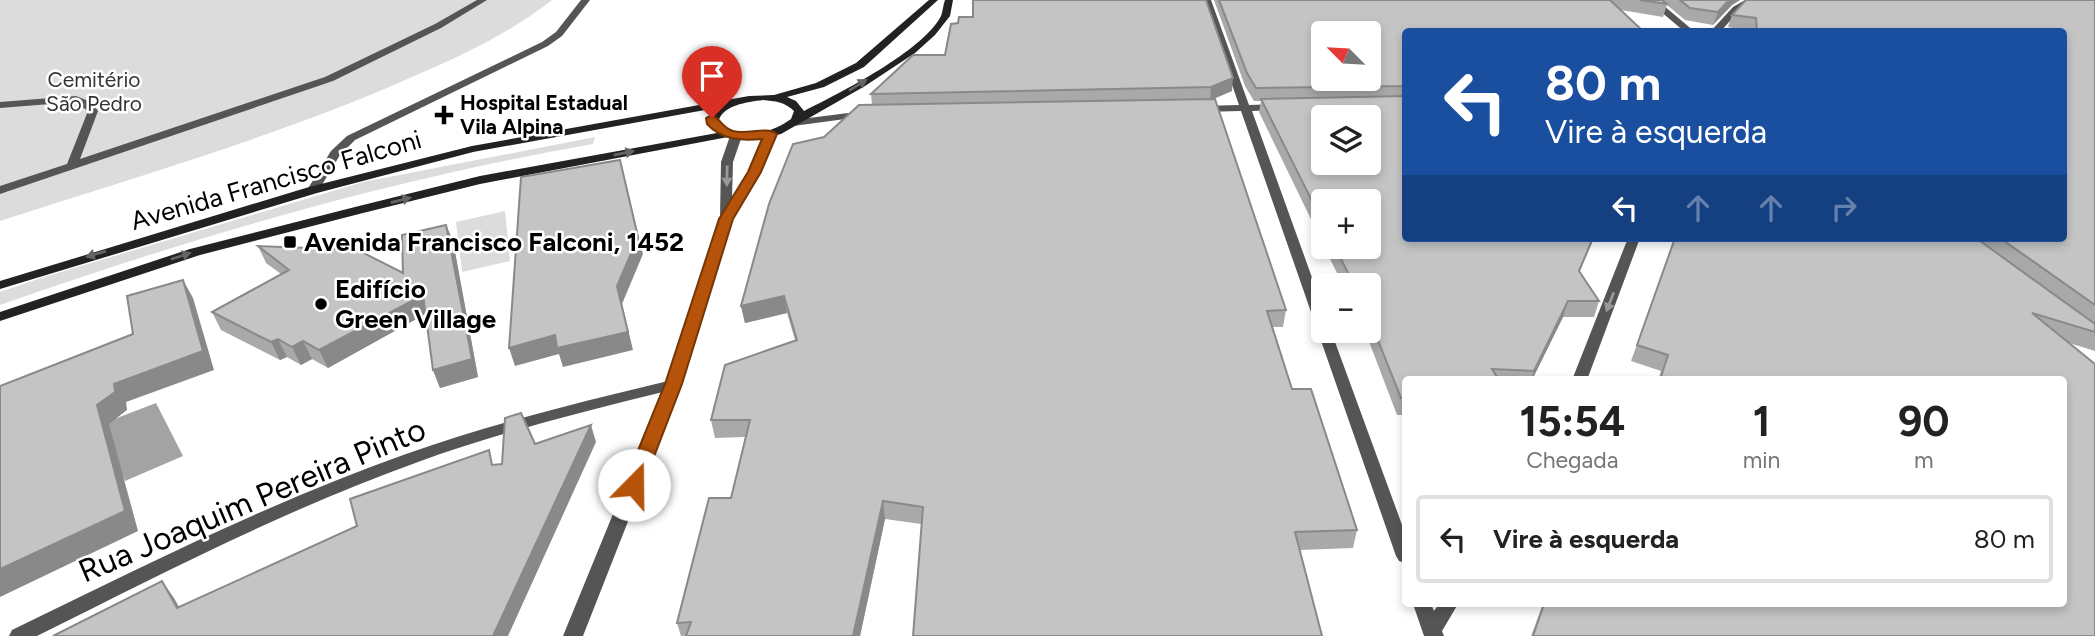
<!DOCTYPE html>
<html lang="pt">
<head>
<meta charset="utf-8">
<style>
  body { margin:0; font-family:Figtree,sans-serif; background:#f6f6f6; color:#222; height:100vh; display:flex; flex-direction:column; font-size:26px; white-space:nowrap }
  * { box-sizing:border-box; margin:0 }
  p { font-size:23px; color:#767676 }
  .icon { flex:none; width:38px; height:38px; fill:none; stroke:currentColor; stroke-width:2; stroke-linecap:round; stroke-linejoin:round }
  .map { position:relative; flex:1; overflow:hidden }
  .drawer { position:absolute; left:1402px; top:376px; width:665px; height:231px; display:flex; flex-direction:column; background:#fff; border-radius:7px; box-shadow:0 4px 10px #0003 }
  .drawer>* { flex:none }
  .guide { position:absolute; left:1402px; top:28px; width:665px; height:214px; border-radius:7px; box-shadow:0 4px 10px #0003; background:#1a4fa0; color:#fff; overflow:hidden }
  .needle { width:46px; rotate:294deg }
  .fabs { position:absolute; left:1311px; top:21px; display:grid; gap:14px }
  .fabs a { display:grid; place-items:center; width:70px; height:70px; border-radius:7px; background:#fff; box-shadow:0 4px 10px #0003; font-size:35px }
  .pin { position:absolute; display:grid; place-items:center; width:60px; height:60px; color:#fff; margin:-72px -30px; border-radius:50% 50% 50% 0; rotate:-45deg; box-shadow:0 0 7px #0007 }
  .pin .icon { rotate:45deg }
  .me { position:absolute; width:77px; margin:-38px; rotate:22deg; stroke-linejoin:round; filter:drop-shadow(0 0 5px #0008) }
  .turn { display:flex; align-items:center; gap:24px; height:147px; padding:0 28px; font-size:32px }
  .turn .icon { width:91px; height:91px; stroke-width:2.5 }
  .turn b { display:block; font-size:49px; line-height:60px }
  .lanes { display:flex; align-items:center; height:66px; padding:0 28px; background:#0003; justify-content:center; gap:35px; direction:ltr }
  .lanes .off { opacity:.35 }
  .eta { display:flex; justify-content:space-evenly; align-items:center; height:119px; text-align:center }
  .eta b { font-size:42px; font-weight:700; line-height:49px }
  ul { padding:0; list-style:none }
  li { display:flex; align-items:center; gap:21px; height:88px; margin:0 14px 10px; padding:0 14px; border:4px solid #e0e0e0; border-radius:7px }
  li div { flex:1 }
  li b { display:block; font-size:26px }
  li em { font-style:normal }
  .map>svg:first-child { display:block }
  .green { fill:#dcdcdc }
  .water { fill:#a3a3a3 }
  .lines { fill:none; stroke-linecap:round; stroke-linejoin:round }
  .lane { fill:#555; fill-rule:evenodd }
  .street { fill:#555; fill-rule:evenodd }
  .secondary { fill:#222; fill-rule:evenodd }
  .wall { fill:#a9a9a9 }
  .shaded-wall { fill:#898989 }
  .building { fill:#c4c4c4; stroke:#898989; stroke-width:2; fill-rule:evenodd }
  .oneway { fill:#646464 }
  .oneway2 { fill:#999 }
  .route { fill:#b45309; stroke:#753606; stroke-width:2 }
  .poi-dot { fill:#000; stroke:#fff; stroke-width:2.5 }
  .labels { text-anchor:middle; stroke-width:5; stroke-linejoin:round; paint-order:stroke }
  .far-park-label { font-size:21px; fill:#333; stroke:#fff }
  .far-poi-label { font-size:21px; font-weight:bold; fill:#000; stroke:#fff; text-anchor:start }
  .street-label { font-size:26px; fill:#000; stroke:#fff }
  .poi-label { font-size:26px; font-weight:bold; fill:#000; stroke:#fff; text-anchor:start }
  .near-street-label { font-size:32px; fill:#000; stroke:#fff }
</style>
</head>
<body>
<div class="map">
<svg width="2095" height="636" viewBox="0 0 2095 636">
  <rect width="100%" height="100%" fill="#fff"/>
  <path class="green" d="M 0,0 L 552,0 C 510,33 461,56 412,77 C 279,136 138,176 0,221 Z
    M 595,137 L 593,144 C 392,179 193,237 0,305 L 0,292 L 44,277 L 363,182 Z
    M 505,211 L 510,261 L 462,272 L 456,222 Z"/>
  <path class="water" d="M 156,403 L 183,456 L 125,481 L 99,425 Z"/>
  <g class="lines">
    <path class="lane" d="M 477,0 L 487,0 L 441,28 L 333,81 L 0,194 L 0,186 L 67,164 L 88,111 L 75,102 L 0,108 L 0,102 L 76,96 L 91,102 L 98,111 L 80,159 L 325,77 L 435,24 Z
      M 581,0 L 590,0 L 562,36 L 548,46 L 355,140 L 340,155 L 317,193 L 309,193 L 307,190 L 331,151 L 347,136 L 542,42 L 556,32 Z"/>
    <path class="street" d="M 1203,0 L 1211,0 L 1249,105 L 1277,104 L 1282,107 L 1277,110 L 1252,111 L 1323,308 L 1323,331 L 1331,331 L 1405,533 L 1405,563 L 1399,561 L 1396,556 L 1241,111 L 1200,112 L 1195,109 L 1200,106 L 1239,105 Z
      M 1647,0 L 1657,0 L 1695,32 L 1685,32 Z
      M 1745,0 L 1756,0 L 1739,11 L 1720,32 L 1710,32 L 1733,7 Z
      M 864,111 L 869,114 L 868,116 L 793,126 L 788,123 L 793,120 Z
      M 771,131 L 777,134 L 761,171 L 732,219 L 682,384 L 583,636 L 563,636 L 663,392 C 581,412 498,433 418,462 C 287,509 161,574 37,636 L 9,636 L 12,630 C 141,567 271,502 406,454 C 491,424 580,402 668,381 L 720,218 L 721,162 L 730,136 L 736,133 L 742,136 L 733,162 L 732,198 L 749,171 L 765,134 Z
      M 1628,238 L 1640,238 L 1587,380 L 1572,380 Z
      M 1413,604 L 1431,604 L 1434,611 L 1439,604 L 1458,604 L 1442,631 L 1444,636 L 1424,636 Z"/>
    <path class="secondary" d="M 929,0 L 938,0 L 864,67 L 824,87 L 787,97 L 796,101 L 804,111 C 840,93 923,51 941,16 C 943,11 943,5 945,0 L 953,0 L 950,16 L 935,35 L 915,53 L 865,86 L 781,134 L 754,140 L 728,137 L 480,184 L 363,213 L 200,255 L 0,321 L 0,312 L 190,249 L 355,207 L 480,176 L 717,133 L 709,126 L 707,119 L 716,108 L 473,152 L 317,193 L 0,289 L 0,281 L 309,187 L 472,146 L 749,96 L 774,95 L 816,83 L 856,63 ZM 763,100 C 775,101 785,102 794,111 L 791,119 C 769,135 740,140 718,123 C 721,105 748,102 763,100 Z"/>
  </g>
  <path class="wall" d="M 1214,0 L 1740,0 L 1732,5 L 1713,25 L 1685,20 L 1667,5 L 1663,17 L 1621,10 L 1405,32 L 1405,238 L 1580,272 L 1599,301 L 1594,317 L 1563,317 L 1532,380 L 1405,380 L 1405,415 L 1397,415 L 1365,331 L 1368,331 L 1368,285 L 1343,285 L 1324,247 L 1368,247 L 1323,201 L 1323,244 L 1259,112 L 1261,101 L 1254,101 L 1245,86 Z
    M 2095,0 L 2095,351 L 2069,343 L 2095,636 L 1531,636 L 1543,604 L 2063,380 L 1658,380 L 1661,371 L 1631,361 L 1675,238 L 2063,238 L 2063,32 L 1751,32 L 1728,27 L 1732,15 Z
    M 973,17 L 1232,91 L 1214,99 L 1286,310 L 1283,327 L 1272,327 L 1292,389 L 1357,530 L 1353,548 L 1300,550 L 921,524 L 885,519 L 860,636 L 681,636 L 677,623 L 731,498 L 745,437 L 715,438 L 711,420 L 795,340 L 787,313 L 745,323 L 741,306 L 824,137 L 872,105 L 871,94 L 945,55 L 958,23 Z
    M 446,225 L 453,241 L 478,377 L 440,388 L 433,370 L 425,314 L 328,368 L 312,359 L 301,365 L 287,357 L 280,360 L 221,330 L 212,312 L 281,274 L 266,263 L 258,246 L 403,273 Z"/>
  <path class="shaded-wall" d="M 1729,0 L 1740,0 L 1732,5 L 1713,25 L 1718,12 Z
    M 1233,78 L 1232,91 L 1210,100 L 1211,87 Z
    M 620,160 L 643,254 L 622,304 L 633,350 L 563,367 L 559,354 L 515,366 L 509,348 L 617,286 Z
    M 446,225 L 453,241 L 478,377 L 440,388 L 433,370 Z
    M 1593,238 L 1594,238 L 1573,286 L 1579,271 Z
    M 183,280 L 193,298 L 214,370 L 126,402 L 127,410 L 109,424 L 138,531 L 0,597 L 0,569 L 97,405 L 114,384 Z
    M 423,295 L 429,312 L 328,368 L 319,350 Z
    M 784,296 L 787,313 L 745,323 L 741,306 Z
    M 1568,301 L 1563,317 L 1532,380 L 1531,380 L 1534,371 Z
    M 278,339 L 287,357 L 280,360 L 271,342 Z
    M 303,341 L 312,359 L 301,365 L 292,347 Z
    M 591,425 L 596,442 L 508,636 L 493,636 Z
    M 883,501 L 885,519 L 860,636 L 853,636 Z
    M 162,581 L 174,598 L 189,625 L 177,608 Z"/>
  <path class="building" d="M 973,0 L 1206,0 L 1233,78 L 1211,87 L 871,94 L 913,55 L 945,55 L 951,24 L 958,23 L 959,17 L 973,17 Z
    M 1219,0 L 1610,0 L 1644,32 L 1405,32 L 1405,86 L 1256,88 L 1247,73 ZM 1323,33 L 1368,33 L 1368,79 L 1323,79 Z
    M 1640,0 L 1662,0 L 1667,4 Z
    M 1680,0 L 1729,0 L 1718,12 L 1690,8 Z
    M 1746,0 L 2095,0 L 2095,305 L 2000,238 L 2063,238 L 2063,32 L 1757,32 L 1756,18 L 1732,15 Z
    M 1405,96 L 1405,238 L 1593,238 L 1579,271 L 1599,301 L 1568,301 L 1534,371 L 1492,369 L 1499,380 L 1405,380 L 1405,398 L 1401,398 L 1368,315 L 1368,285 L 1354,285 L 1335,247 L 1368,247 L 1368,201 L 1323,201 L 1323,223 L 1261,99 ZM 1323,117 L 1368,117 L 1368,163 L 1323,163 Z
    M 1215,99 L 1286,310 L 1267,311 L 1292,389 L 1311,389 L 1357,530 L 1295,532 L 1322,636 L 913,636 L 923,507 L 883,501 L 853,636 L 686,636 L 691,622 L 677,623 L 709,498 L 731,498 L 750,420 L 711,420 L 725,365 L 797,340 L 784,296 L 741,306 L 769,204 L 793,144 L 824,137 L 859,105 Z
    M 620,160 L 638,237 L 617,286 L 628,332 L 557,348 L 555,335 L 509,348 L 521,177 Z
    M 446,225 L 472,359 L 433,370 L 423,295 L 319,350 L 303,341 L 292,347 L 278,339 L 271,342 L 212,312 L 289,270 L 258,246 L 335,249 L 346,244 L 403,273 L 402,235 Z
    M 1675,238 L 1976,238 L 2095,324 L 2095,332 L 2032,313 L 2095,364 L 2095,636 L 1533,636 L 1544,604 L 2063,604 L 2063,380 L 1660,380 L 1668,355 L 1637,345 Z
    M 183,280 L 203,351 L 114,384 L 115,392 L 97,405 L 125,511 L 0,569 L 0,386 L 133,334 L 127,296 Z
    M 521,413 L 535,444 L 591,425 L 493,636 L 53,636 L 162,581 L 177,608 L 357,526 L 350,499 L 489,450 L 492,465 L 502,464 L 505,418 Z"/>
  <defs><path id="oneway-solid" d="M-6-.8H1V-3.2L6.5 0L1 3.2V.8H-6Z" transform="scale(1.75)"/></defs>
  <g class="oneway">
    <use href="#oneway-solid" transform="translate(858 85) rotate(-32)"/>
    <use href="#oneway-solid" transform="translate(624 153) rotate(-11)"/>
    <use href="#oneway-solid" transform="translate(401 200) rotate(-14)"/>
    <use href="#oneway-solid" transform="translate(96 254) rotate(164)"/>
    <use href="#oneway-solid" transform="translate(181 256) rotate(-18)"/>
  </g>
  <g class="oneway2">
    <use href="#oneway-solid" transform="translate(727 176) rotate(91)"/>
    <use href="#oneway-solid" transform="translate(1610 302) rotate(111)"/>
  </g>
  <path class="route" d="M 712,115 C 720,118 722,128 733,131 C 747,135 766,126 777,134 L 761,172 L 733,219 L 682,384 L 643,485 L 640,490 L 627,490 L 624,485 L 665,384 L 719,219 L 748,172 L 762,139 C 741,141 722,140 707,124 L 706,118 Z"/>
  <g class="poi-dot">
    <path d="M440.5 104.5h7v7h7v7h-7v7h-7v-7h-7v-7h7z"/>
    <rect x="283" y="235" width="14" height="14" rx="3.5"/>
    <circle cx="321" cy="304" r="7"/>
  </g>
  <g class="labels">
    <g class="far-park-label">
      <text x="94" y="87">Cemitério<tspan x="94" dy="24">São Pedro</tspan></text>
    </g>
    <g class="far-poi-label">
      <text x="460" y="110">Hospital Estadual<tspan x="460" dy="24">Vila Alpina</tspan></text>
    </g>
    <g class="street-label">
      <text transform="translate(276 180) rotate(-16)" y="9">Avenida Francisco Falconi</text>
    </g>
    <g class="poi-label">
      <text x="304" y="251">Avenida Francisco Falconi, 1452</text>
      <text x="335" y="298">Edifício<tspan x="335" dy="30">Green Village</tspan></text>
    </g>
    <g class="near-street-label">
      <text transform="translate(252 500) rotate(-23)" y="11">Rua Joaquim Pereira Pinto</text>
    </g>
  </g>
</svg>
<div class="fabs">
<a><svg class="needle" viewBox="-14 -14 28 28"><path d="M0-13l5 13h-10z" fill="#e53935"/><path d="M0 13l5-13h-10z" fill="#767676"/></svg></a>
<a><svg class="icon" aria-label="layers" viewBox="0 0 24 24"><path d="M12 4l9 5-9 5-9-5zM3 14l9 5 9-5"/></svg></a>
<a>+</a>
<a>−</a>
</div>
<div class="pin" style="left:712px;top:118px;background:#d93025"><svg class="icon" aria-label="arrive" viewBox="0 0 24 24"><path d="M6 21V4h12l-3 4 3 4H6"/></svg></div>
<svg class="me" style="left:634px;top:485px" viewBox="-20 -20 40 40"><circle r="19" fill="#fff"/><path d="M0-13L10 11 0 6-10 11z" fill="#b45309"/></svg>
<div class="guide">
<div class="turn"><svg class="icon" aria-label="left" viewBox="0 0 24 24"><path d="M17 20v-9H6M10 6l-5 5 5 5"/></svg><div><b>80 m</b>Vire à esquerda</div></div>
<div class="lanes"><svg class="icon" aria-label="left" viewBox="0 0 24 24"><path d="M17 20v-9H6M10 6l-5 5 5 5"/></svg><svg class="icon off" aria-label="ahead" viewBox="0 0 24 24"><path d="M12 20V5M6 11l6-6 6 6"/></svg><svg class="icon off" aria-label="ahead" viewBox="0 0 24 24"><path d="M12 20V5M6 11l6-6 6 6"/></svg><svg class="icon off" aria-label="right" viewBox="0 0 24 24"><path d="M7 20v-9h11M14 6l5 5-5 5"/></svg></div>
</div>
<section class="drawer">
<div class="eta">
<div><b>15:54</b><p>Chegada</p></div>
<div><b>1</b><p>min</p></div>
<div><b>90</b><p>m</p></div>
</div>
<ul>
<li><svg class="icon" aria-label="left" viewBox="0 0 24 24"><path d="M17 20v-9H6M10 6l-5 5 5 5"/></svg><div><b>Vire à esquerda</b></div><em>80 m</em></li>
</ul>
</section>
</div>
</body>
</html>
